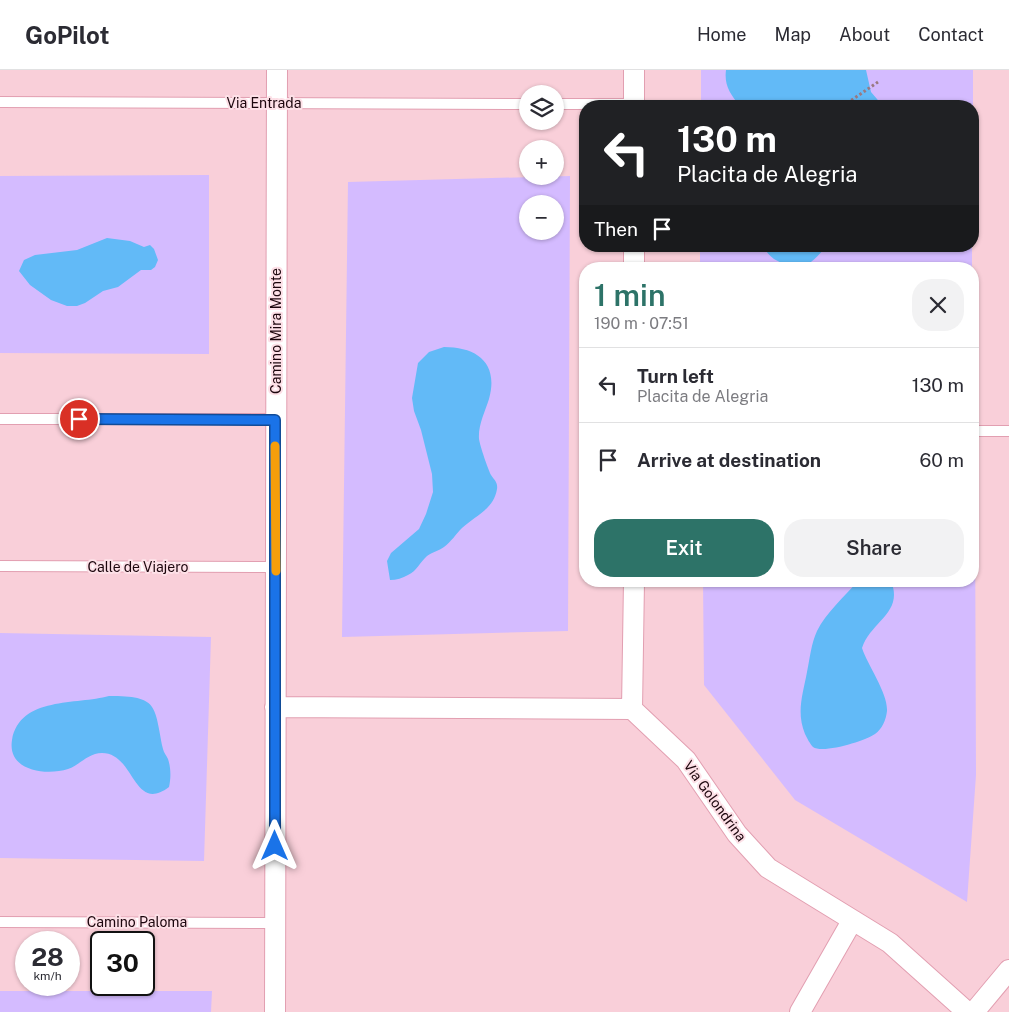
<!DOCTYPE html>
<html lang="en">
<head>
<meta charset="utf-8">
<style>
  body { margin:0; font-family:"Public Sans",sans-serif; background:#f2f2f3; color:#2b2b33; height:100vh; display:flex; flex-direction:column; font-size:19px; white-space:nowrap }
  * { box-sizing:border-box; margin:0 }
  p { font-size:16px; color:#7c7c81 }
  .icon { flex:none; width:28px; height:28px; fill:none; stroke:currentColor; stroke-width:2; stroke-linecap:round; stroke-linejoin:round }
  .map { position:relative; flex:1; overflow:hidden }
  .side { position:absolute; left:579px; top:192px; width:400px; height:325px; display:flex; flex-direction:column; background:#fff; border-radius:20px; box-shadow:0 1px 4px #0004 }
  .side>* { flex:none }
  .guide { position:absolute; left:579px; top:30px; width:400px; height:152px; border-radius:20px; box-shadow:0 1px 4px #0004; background:#202124; color:#fff; overflow:hidden }
  .tools { position:absolute; left:519px; top:15px; display:grid; gap:10px }
  .tools a { display:grid; place-items:center; width:45px; height:45px; border-radius:50%; background:#fff; box-shadow:0 1px 4px #0004; font-size:25px }
  .speed { position:absolute; left:15px; top:861px; display:flex; gap:10px; font-size:25px; font-weight:700; text-align:center }
  .speed>* { display:grid; place-content:center; width:65px; height:65px; border-radius:50%; background:#fff; box-shadow:0 1px 4px #0004; line-height:1 }
  .speed small { font-size:12px; font-weight:400 }
  .speed .limit { border:2px solid #111; border-radius:8px; background:#fff; color:#111 }
  .pin { position:absolute; display:grid; place-items:center; width:42px; height:42px; color:#fff; margin:-21px; border:2px solid #fff; border-radius:50%; box-shadow:0 1px 5px #0007 }
  .me { position:absolute; width:55px; margin:-28px; rotate:0deg; stroke-linejoin:round; filter:drop-shadow(0 0 4px #0008) }
  .turn { display:flex; align-items:center; gap:18px; height:105px; padding:0 15px; font-size:22px }
  .turn .icon { width:65px; height:65px; stroke-width:2.5 }
  .turn b { display:block; font-size:35px; line-height:42px }
  .then { display:flex; align-items:center; height:48px; padding:0 15px; background:#0003; gap:10px; font-size:19px }
  .round { display:grid; place-items:center; flex:none; width:52px; height:52px; border-radius:20px; background:#f2f2f3 }
  .head { display:flex; align-items:center; justify-content:space-between; height:85px; padding:0 15px }
  h1 { font-size:30px; font-weight:600; line-height:38px; color:#2d7368 }
  .button { display:flex; gap:10px; margin-top:auto; padding:10px 15px }
  .button a { flex:1; height:58px; border-radius:20px; background:#2d7368; color:#fff; font-size:20px; font-weight:600; line-height:58px; text-align:center }
  .button a+a { background:#f2f2f3; color:#2b2b33 }
  ul { padding:0; list-style:none }
  li { display:flex; align-items:center; gap:15px; height:75px; padding:0 15px; border-top:1px solid #e1e1e2 }
  li div { flex:1 }
  li b { display:block; font-size:19px }
  li em { font-style:normal }
  header { display:flex; align-items:center; gap:30px; box-sizing:border-box; height:70px; padding:0 25px; background:#fff; border-bottom:1px solid #e1e1e2 }
  header strong { font-size:24px }
  nav { display:flex; gap:28px; margin-inline-start:auto; font-size:18px }
  .map>svg:first-child { display:block }
  .green { fill:#d4bbff; fill-rule:evenodd }
  .water { fill:#62baf7 }
  .lines { fill:none; stroke-linecap:round; stroke-linejoin:round }
  .lane-casing { stroke:#e29fb1; stroke-width:12 }
  .street-casing { stroke:#e29fb1; stroke-width:22 }
  .path { stroke:#9a7981; stroke-width:3; stroke-dasharray:2.5 2.5; stroke-linecap:butt }
  .lane { stroke:#fff; stroke-width:10 }
  .street { stroke:#fff; stroke-width:20 }
  .route-casing { stroke:#114b97; stroke-width:12 }
  .route { stroke:#1a73e8; stroke-width:9 }
  .slow { stroke:#f59e0b; stroke-width:9 }
  .labels { text-anchor:middle; stroke-width:4; stroke-linejoin:round; paint-order:stroke }
  .street-label { font-size:14px; fill:#1c060d; stroke:#fde0e7 }
</style>
</head>
<body>
<header>
<strong>GoPilot</strong>
<nav><a>Home</a><a>Map</a><a>About</a><a>Contact</a></nav>
</header>
<div class="map">
<svg width="1009" height="942" viewBox="0 0 1009 942">
  <rect width="100%" height="100%" fill="#f9cfd9"/>
  <path class="green" d="M 701,0 L 973,0 L 973,160 L 972,36 L 701,36 Z
    M 209,105 L 209,284 L 0,283 L 0,106 Z
    M 570,106 L 568,561 L 342,567 L 348,112 ZM 528,134 L 555,134 L 555,161 L 528,161 Z
    M 700,176 L 972,176 L 972,199 L 700,199 Z
    M 972,431 L 975,431 L 976,705 L 967,832 L 795,730 L 704,615 L 703,511 L 972,511 Z
    M 0,563 L 211,567 L 204,791 L 0,788 Z
    M 0,921 L 212,921 L 211,942 L 0,942 Z"/>
  <path class="water" d="M 726,0 L 866,0 L 871,22 L 883,36 L 740,36 C 730,24 724,15 726,0 Z
    M 107,168 L 130,171 L 144,177 L 150,175 L 154,179 L 158,190 L 155,197 L 151,200 L 141,200 L 118,217 L 103,221 L 85,233 L 77,236 L 67,236 L 51,230 L 30,215 L 19,201 L 24,190 L 35,185 L 77,180 Z
    M 764,176 L 827,176 C 822,181 815,190 809,193 C 794,199 769,193 764,176 Z
    M 444,277 C 477,277 499,293 489,329 C 485,342 478,355 479,369 C 480,376 488,399 491,405 C 494,410 498,412 497,419 C 494,439 475,446 462,458 C 456,464 451,472 444,477 C 439,481 432,482 427,486 C 420,492 417,501 408,505 C 403,508 396,510 390,510 L 387,491 L 391,483 L 419,459 L 426,444 L 433,422 L 432,404 L 421,360 L 414,341 L 412,328 L 418,293 L 429,282 Z
    M 858,511 L 891,511 C 904,543 871,551 862,578 C 868,596 888,623 887,641 C 886,650 882,659 875,664 C 865,671 823,684 813,677 C 810,674 807,668 805,664 C 796,642 803,624 807,602 C 810,588 811,574 817,561 C 826,543 844,527 858,511 Z
    M 109,626 C 159,626 154,635 163,679 C 164,683 166,685 168,689 C 171,698 171,708 169,717 C 133,744 135,683 102,683 C 88,683 80,695 68,699 C 46,706 7,701 12,670 C 20,626 77,635 109,626 Z"/>
  <g class="lines">
    <defs>
      <path id="lane" d="M 0,32 L 528,34
        M 555,34 L 634,34
        M 0,349 L 275,349
        M 972,361 L 1009,361
        M 0,496 L 275,497
        M 0,852 L 274,853"/>
      <path id="street" d="M 634,36 L 634,0
        M 634,176 L 634,199
        M 275,637 L 632,639 L 686,690 L 737,764 L 768,798 L 890,873 L 967,942
        M 632,639 L 634,511
        M 275,942 L 277,0
        M 800,942 L 852,851
        M 974,942 L 1009,900"/>
    </defs>
    <use href="#lane" class="lane-casing"/>
    <use href="#street" class="street-casing"/>
    <path class="path" d="M 843,36 L 878,12"/>
    <use href="#lane" class="lane"/>
    <use href="#street" class="street"/>
  </g>
  <g class="lines">
    <defs>
      <path id="route" d="M 79,349 L 275,350 L 275,776"/>
    </defs>
    <use href="#route" class="route-casing"/>
    <use href="#route" class="route"/>
    <path class="slow" d="M 275,376 L 276,501"/>
  </g>
  <g class="labels">
    <g class="street-label">
      <text x="264" y="38">Via Entrada</text>
      <text transform="translate(276 261) rotate(-90)" y="5">Camino Mira Monte</text>
      <text x="138" y="502">Calle de Viajero</text>
      <text transform="translate(715 731) rotate(54)" y="5">Via Golondrina</text>
      <text x="137" y="857">Camino Paloma</text>
    </g>
  </g>
</svg>
<div class="tools">
<a><svg class="icon" aria-label="layers" viewBox="0 0 24 24"><path d="M12 4l9 5-9 5-9-5zM3 14l9 5 9-5"/></svg></a>
<a>+</a>
<a>−</a>
</div>
<div class="speed"><div>28<small>km/h</small></div><div class="limit">30</div></div>
<div class="pin" style="left:79px;top:349px;background:#d93025"><svg class="icon" aria-label="arrive" viewBox="0 0 24 24"><path d="M6 21V4h12l-3 4 3 4H6"/></svg></div>
<svg class="me" style="left:275px;top:776px" viewBox="-20 -20 40 40"><path d="M0-17L14 15 0 8-14 15z" fill="#1a73e8" stroke="#fff" stroke-width="4"/></svg>
<div class="guide">
<div class="turn"><svg class="icon" aria-label="left" viewBox="0 0 24 24"><path d="M17 20v-9H6M10 6l-5 5 5 5"/></svg><div><b>130 m</b>Placita de Alegria</div></div>
<div class="then">Then<svg class="icon" aria-label="arrive" viewBox="0 0 24 24"><path d="M6 21V4h12l-3 4 3 4H6"/></svg></div>
</div>
<section class="side">
<div class="head"><div><h1>1 min</h1><p>190 m · 07:51</p></div><a class="round"><svg class="icon" aria-label="close" viewBox="0 0 24 24"><path d="M6 6l12 12M18 6L6 18"/></svg></a></div>
<ul>
<li><svg class="icon" aria-label="left" viewBox="0 0 24 24"><path d="M17 20v-9H6M10 6l-5 5 5 5"/></svg><div><b>Turn left</b><p>Placita de Alegria</p></div><em>130 m</em></li>
<li><svg class="icon" aria-label="arrive" viewBox="0 0 24 24"><path d="M6 21V4h12l-3 4 3 4H6"/></svg><div><b>Arrive at destination</b></div><em>60 m</em></li>
</ul>
<div class="button"><a>Exit</a><a>Share</a></div>
</section>
</div>
</body>
</html>
